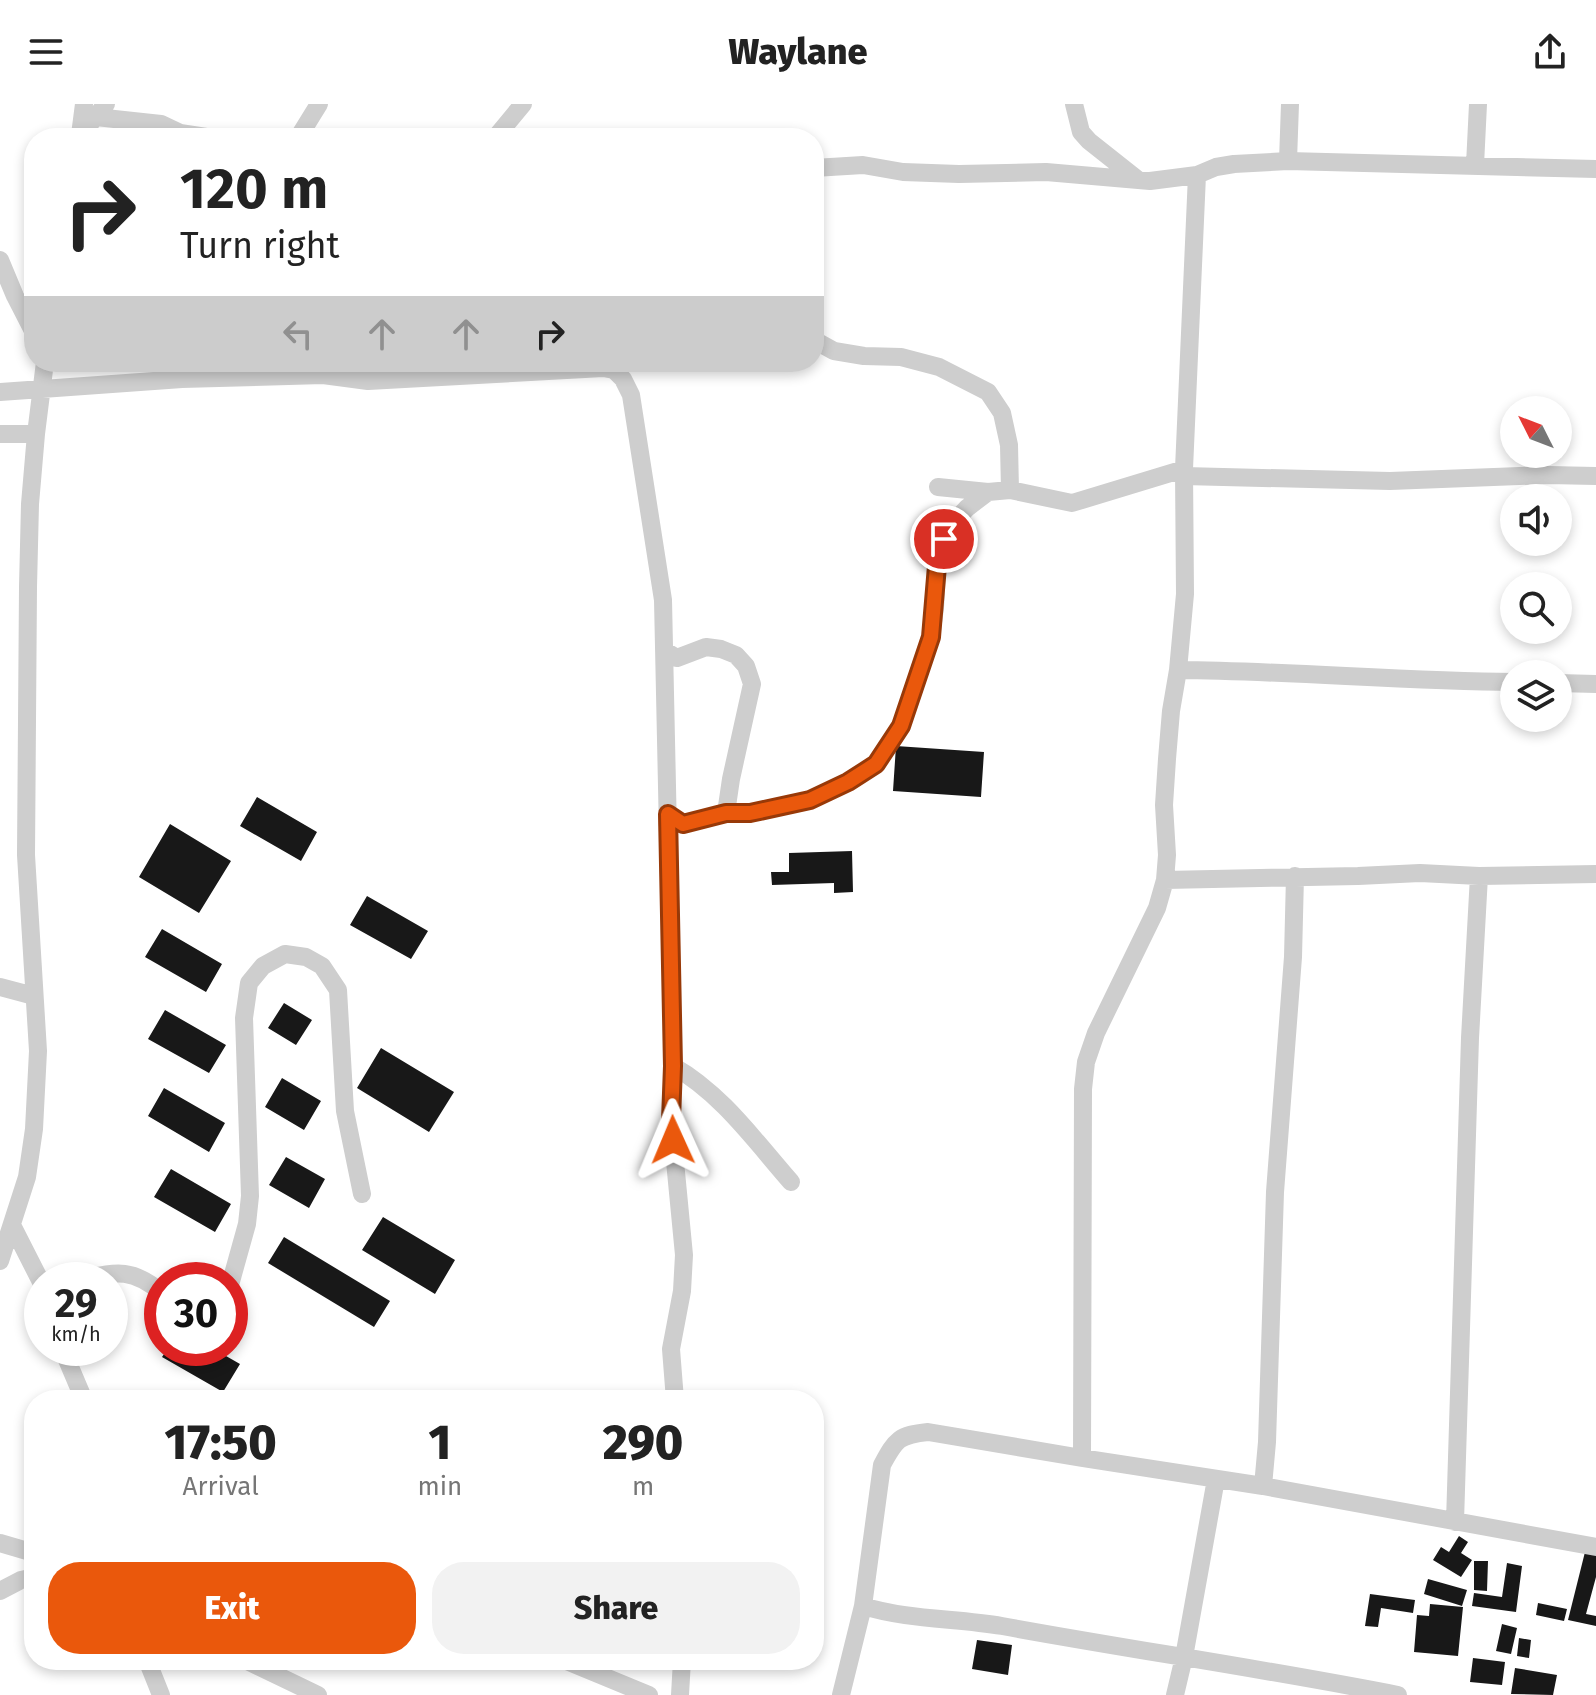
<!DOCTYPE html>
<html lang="en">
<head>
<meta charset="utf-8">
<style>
  body { margin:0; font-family:"Fira Sans",sans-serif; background:#f2f2f2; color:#222; height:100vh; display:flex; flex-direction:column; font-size:30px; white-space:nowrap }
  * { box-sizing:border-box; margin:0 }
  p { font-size:26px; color:#767676 }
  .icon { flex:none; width:44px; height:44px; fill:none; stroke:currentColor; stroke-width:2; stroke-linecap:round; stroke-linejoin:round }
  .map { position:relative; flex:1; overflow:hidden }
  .side { position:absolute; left:24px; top:1286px; width:800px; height:280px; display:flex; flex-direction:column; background:#fff; border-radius:32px; box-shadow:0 4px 12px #0003 }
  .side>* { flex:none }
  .guide { position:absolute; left:24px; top:24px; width:800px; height:244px; border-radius:32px; box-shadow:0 4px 12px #0003; background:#fff; color:#222; overflow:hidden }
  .needle { width:52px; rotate:312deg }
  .fabs { position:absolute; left:1500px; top:292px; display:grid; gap:16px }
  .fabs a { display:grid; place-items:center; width:72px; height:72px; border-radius:50%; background:#fff; box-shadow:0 4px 12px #0003; font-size:40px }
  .speed { position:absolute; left:24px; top:1158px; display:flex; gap:16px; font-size:40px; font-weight:700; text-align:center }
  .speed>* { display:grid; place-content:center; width:104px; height:104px; border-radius:50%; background:#fff; box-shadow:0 4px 12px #0003; line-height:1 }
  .speed small { font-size:20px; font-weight:400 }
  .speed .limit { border:12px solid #d22; background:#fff; color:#111 }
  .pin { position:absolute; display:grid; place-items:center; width:68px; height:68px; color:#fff; margin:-34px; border:4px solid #fff; border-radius:50%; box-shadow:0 2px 8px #0007 }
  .me { position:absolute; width:88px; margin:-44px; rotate:359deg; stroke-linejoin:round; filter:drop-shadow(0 0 6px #0008) }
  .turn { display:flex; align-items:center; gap:28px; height:168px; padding:0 24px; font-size:36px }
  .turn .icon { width:104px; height:104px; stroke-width:2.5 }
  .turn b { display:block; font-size:56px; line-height:68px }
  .lanes { display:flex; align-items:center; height:76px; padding:0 24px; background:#0003; justify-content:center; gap:40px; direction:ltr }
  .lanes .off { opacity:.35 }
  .eta { display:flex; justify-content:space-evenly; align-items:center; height:136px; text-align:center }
  .eta b { font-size:48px; font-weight:800; line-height:56px }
  .primary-button { display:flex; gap:16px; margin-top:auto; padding:16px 24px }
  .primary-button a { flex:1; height:92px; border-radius:32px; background:#ea580c; color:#fff; font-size:32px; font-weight:800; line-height:92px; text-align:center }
  .primary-button a+a { background:#f2f2f2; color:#222 }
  header { display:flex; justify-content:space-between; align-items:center; height:104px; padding:0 24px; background:#fff; font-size:36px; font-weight:800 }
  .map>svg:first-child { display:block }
  .building { fill:#181818 }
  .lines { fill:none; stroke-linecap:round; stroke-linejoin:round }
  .minor { stroke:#cecece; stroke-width:18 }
  .route-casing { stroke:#983908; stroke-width:20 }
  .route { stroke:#ea580c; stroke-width:14 }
</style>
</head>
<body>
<header><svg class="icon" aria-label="menu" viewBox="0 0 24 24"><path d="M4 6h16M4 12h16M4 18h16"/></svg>Waylane<svg class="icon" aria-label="share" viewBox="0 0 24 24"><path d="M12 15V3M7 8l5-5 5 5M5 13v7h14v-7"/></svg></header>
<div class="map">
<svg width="1596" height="1591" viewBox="0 0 1596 1591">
  <rect width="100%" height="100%" fill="#fff"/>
  <path class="building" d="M 896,642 L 984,648 L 981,693 L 893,687 Z
    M 257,693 L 317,728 L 301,757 L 240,722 Z
    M 170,720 L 231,757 L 199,809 L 139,773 Z
    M 852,747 L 853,788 L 834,789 L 834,779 L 772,781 L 771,768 L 789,768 L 789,749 Z
    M 367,792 L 428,827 L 411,855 L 350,821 Z
    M 162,825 L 222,860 L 206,888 L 145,853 Z
    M 284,899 L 312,916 L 296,941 L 268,924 Z
    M 165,906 L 226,941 L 209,969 L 148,935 Z
    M 381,944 L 454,988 L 429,1028 L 357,984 Z
    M 282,974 L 321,997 L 304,1026 L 265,1003 Z
    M 164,984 L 225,1019 L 209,1048 L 148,1012 Z
    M 286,1053 L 325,1075 L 309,1104 L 269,1081 Z
    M 171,1065 L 231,1100 L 215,1128 L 154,1093 Z
    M 383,1113 L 455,1156 L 435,1190 L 362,1146 Z
    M 284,1133 L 390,1197 L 374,1223 L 268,1159 Z
    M 168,1244 L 212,1244 L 240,1260 L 223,1288 L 162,1253 Z
    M 1459,1432 L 1468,1438 L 1461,1449 L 1472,1456 L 1461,1473 L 1433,1456 L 1441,1443 L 1449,1448 Z
    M 1586,1444 L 1596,1447 L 1596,1473 L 1586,1510 L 1596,1512 L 1596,1522 L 1568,1516 Z
    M 1474,1457 L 1488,1457 L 1487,1487 L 1474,1486 Z
    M 1507,1459 L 1522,1462 L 1516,1508 L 1472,1502 L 1474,1489 L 1502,1493 Z
    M 1428,1475 L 1467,1486 L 1462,1502 L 1424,1490 Z
    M 1370,1490 L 1415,1496 L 1413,1509 L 1381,1504 L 1378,1523 L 1365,1522 Z
    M 1538,1499 L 1567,1505 L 1564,1517 L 1536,1511 Z
    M 1430,1500 L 1463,1503 L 1458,1552 L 1414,1548 L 1417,1511 L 1429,1512 Z
    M 1502,1520 L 1517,1524 L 1511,1550 L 1496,1547 Z
    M 1519,1534 L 1531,1536 L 1529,1554 L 1517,1552 Z
    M 977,1536 L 1012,1541 L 1008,1571 L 972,1565 Z
    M 1473,1554 L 1505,1558 L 1502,1581 L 1470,1578 Z
    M 1515,1564 L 1557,1571 L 1553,1591 L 1511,1590 Z"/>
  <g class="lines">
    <path class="minor" d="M 1074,0 L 1081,28 L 1089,37 L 1137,75
      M 96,13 L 161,20 L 180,29 L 213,34
      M 80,31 L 84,0
      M 80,32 L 106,0
      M 298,34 L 319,0
      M 495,34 L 523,0
      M 1288,57 L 1290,0
      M 1475,61 L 1478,0
      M 814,64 L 863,61 L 903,68 L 959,70 L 1046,68 L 1150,77 L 1197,71 L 1216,63 L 1234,60 L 1288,57 L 1596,65
      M 0,156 L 15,192 L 34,229
      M 814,236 L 834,247 L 864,252 L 901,253 L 939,263 L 988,288 L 1002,309 L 1009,341 L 1010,386
      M 0,288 L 182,275 L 323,271 L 368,277 L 603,264 L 614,266 L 623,275 L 631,291 L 663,496 L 673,962 L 671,1016 L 684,1151 L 682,1187 L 671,1245 L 675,1296
      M 0,330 L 36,330
      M 1184,372 L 1390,377 L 1548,371 L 1596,372
      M 938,383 L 988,388 L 1010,386 L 1072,399 L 1184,365
      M 665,547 L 677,554 L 706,543 L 721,545 L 736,551 L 746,562 L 752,580 L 731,675 L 726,709
      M 1178,566 C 1290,567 1402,577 1514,578
      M 1558,579 L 1596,580
      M 668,710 L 683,720 L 726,709 L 750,709 L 810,696 L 848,678 L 876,660 L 901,622 L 931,533 L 935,504 L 938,450 L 951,421 L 967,404 L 988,388
      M 1165,776 L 1358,772 L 1420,769 L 1479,772 L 1596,770
      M 0,883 L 34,892
      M 673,962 C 721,989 755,1037 791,1078
      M 12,1121 L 42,1180
      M 0,1157 L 27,1073 L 34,1025 L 38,947 L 26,751 L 28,483 L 30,400 L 36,330 L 45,258
      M 79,1176 C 116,1168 131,1163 162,1189
      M 230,1181 L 247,1120 L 250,1092 L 244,914 L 249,879 L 263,862 L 285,850 L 306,853 L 322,862 L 338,886 L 345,1007 L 362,1090
      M 62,1244 L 84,1296
      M 1082,1354 L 1083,985 L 1086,958 L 1096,929 L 1157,804 L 1165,776 L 1167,751 L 1164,701 L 1167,655 L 1171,607 L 1178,566 L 1185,490 L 1184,365 L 1197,71
      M 1263,1382 L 1267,1338 L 1275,1088 L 1293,853 L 1295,772
      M 1455,1418 L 1470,934 L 1479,772
      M 0,1439 L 34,1449
      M 0,1487 L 21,1476 L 34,1473
      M 863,1502 C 908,1516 956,1514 1002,1522 C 1133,1546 1266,1565 1398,1591
      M 147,1556 L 161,1591
      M 245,1556 L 318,1591
      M 564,1556 L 649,1591
      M 680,1591 L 682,1556
      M 841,1591 L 863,1502 L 882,1361 C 896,1335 899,1331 928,1328 L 1082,1354 L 1263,1382 L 1596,1443
      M 1175,1591 L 1184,1553 L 1216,1375"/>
  </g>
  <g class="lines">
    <defs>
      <path id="route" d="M 673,1036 L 671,1016 L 673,962 L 668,710 L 683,720 L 726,709 L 750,709 L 810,696 L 848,678 L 876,660 L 901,622 L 931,533 L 938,450 L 944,435"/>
    </defs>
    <use href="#route" class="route-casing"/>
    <use href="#route" class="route"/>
  </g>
</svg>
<div class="fabs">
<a><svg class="needle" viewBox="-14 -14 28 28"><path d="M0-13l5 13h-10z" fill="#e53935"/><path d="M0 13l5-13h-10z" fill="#767676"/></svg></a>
<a><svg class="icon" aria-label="sound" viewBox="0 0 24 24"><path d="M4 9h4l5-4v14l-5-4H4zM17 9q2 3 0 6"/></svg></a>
<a><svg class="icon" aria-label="search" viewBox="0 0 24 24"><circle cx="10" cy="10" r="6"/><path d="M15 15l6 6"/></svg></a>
<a><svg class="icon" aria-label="layers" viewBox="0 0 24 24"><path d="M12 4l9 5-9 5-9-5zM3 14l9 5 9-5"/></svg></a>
</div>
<div class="speed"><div>29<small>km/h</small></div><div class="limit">30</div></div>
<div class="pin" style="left:944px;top:435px;background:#d93025"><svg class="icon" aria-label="arrive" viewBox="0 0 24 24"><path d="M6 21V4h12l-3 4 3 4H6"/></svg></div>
<svg class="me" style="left:673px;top:1036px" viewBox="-20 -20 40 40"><path d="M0-17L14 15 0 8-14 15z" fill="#ea580c" stroke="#fff" stroke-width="4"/></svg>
<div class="guide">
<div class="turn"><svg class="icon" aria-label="right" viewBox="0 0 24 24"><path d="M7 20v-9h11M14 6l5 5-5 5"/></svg><div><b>120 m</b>Turn right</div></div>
<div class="lanes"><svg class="icon off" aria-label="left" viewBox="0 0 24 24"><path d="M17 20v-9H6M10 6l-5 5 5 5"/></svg><svg class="icon off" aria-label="ahead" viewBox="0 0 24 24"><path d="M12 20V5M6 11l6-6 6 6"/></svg><svg class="icon off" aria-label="ahead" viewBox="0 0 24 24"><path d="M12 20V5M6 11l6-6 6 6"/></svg><svg class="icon" aria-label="right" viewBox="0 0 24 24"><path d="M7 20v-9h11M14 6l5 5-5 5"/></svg></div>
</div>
<section class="side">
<div class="eta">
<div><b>17:50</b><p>Arrival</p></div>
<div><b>1</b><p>min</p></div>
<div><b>290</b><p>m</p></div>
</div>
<div class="primary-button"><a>Exit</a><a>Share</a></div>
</section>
</div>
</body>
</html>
